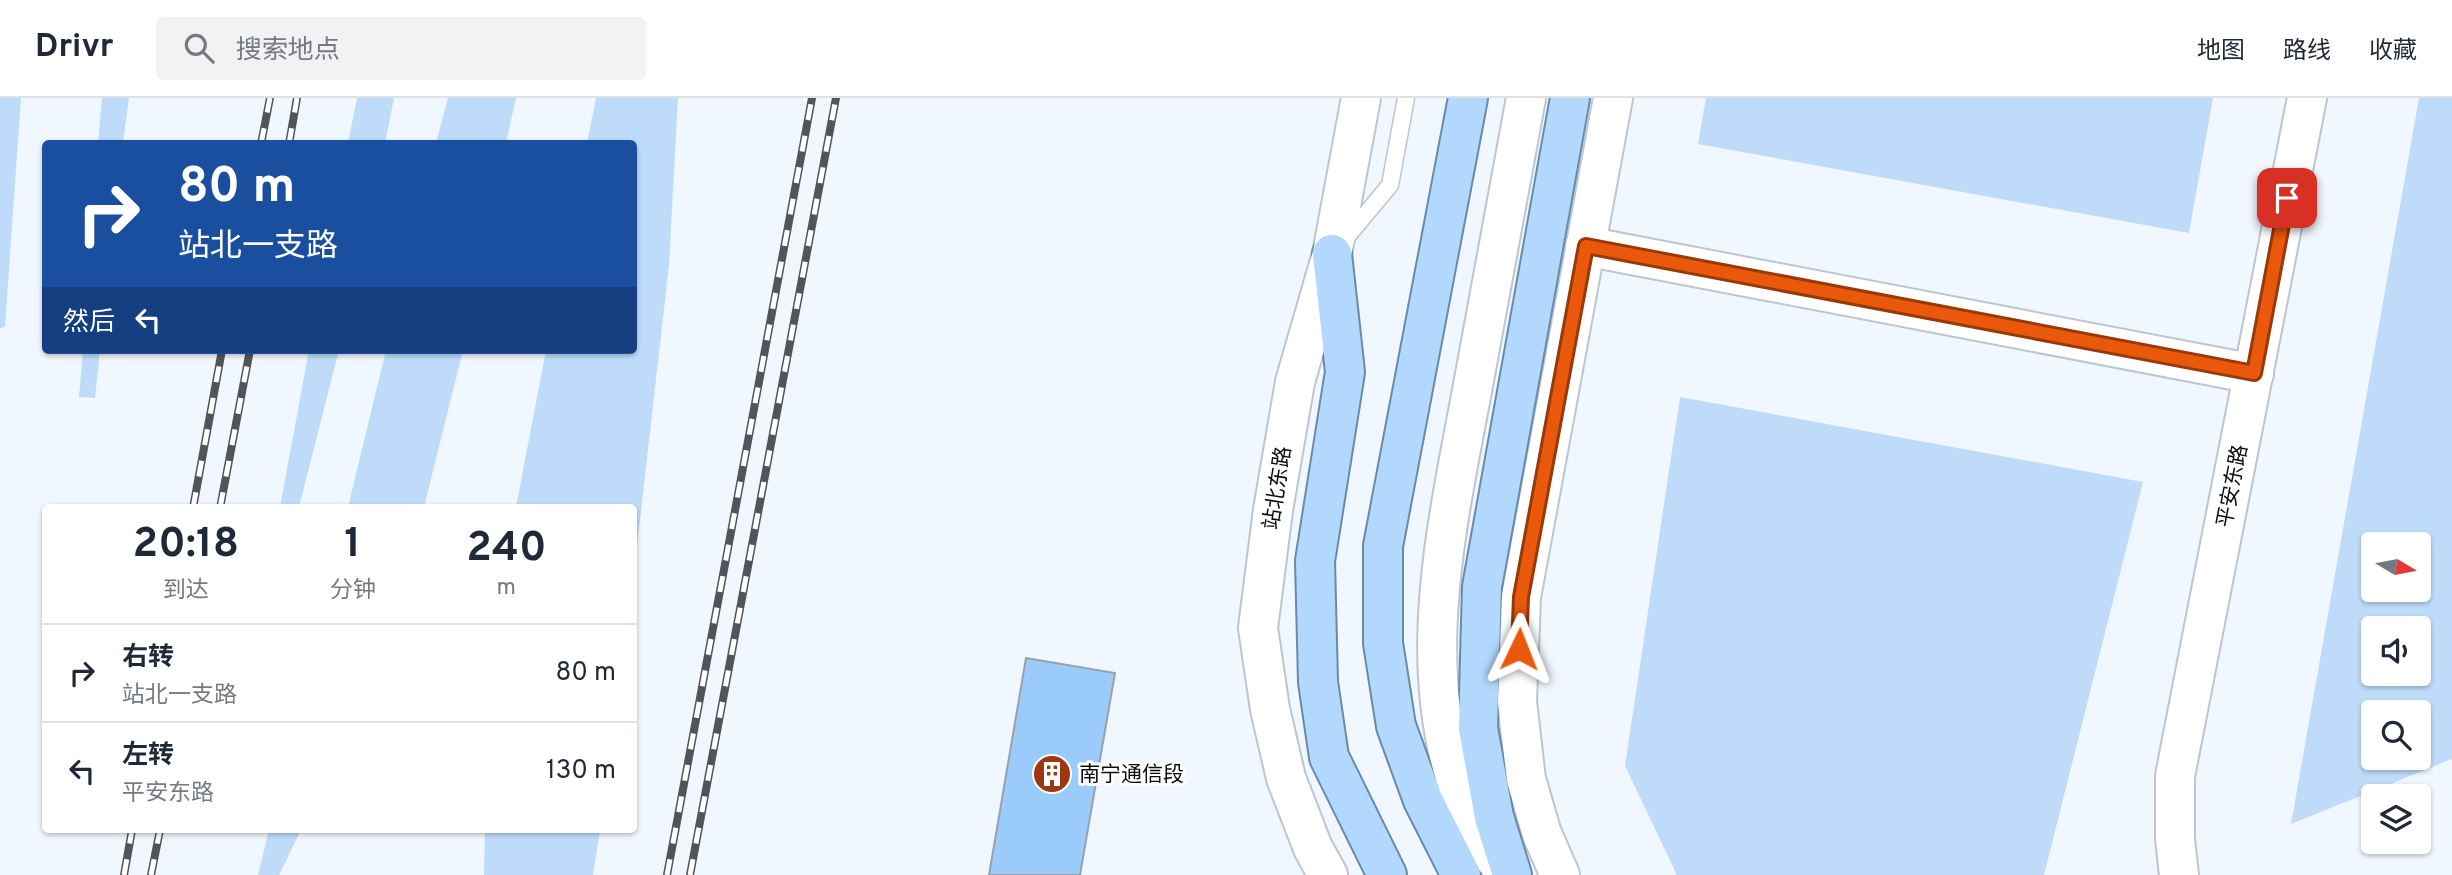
<!DOCTYPE html>
<html lang="zh">
<head>
<meta charset="utf-8">
<style>
  body { margin:0; font-family:Overpass,"Noto Sans SC",sans-serif; background:#f2f2f3; color:#1f2937; height:100vh; display:flex; flex-direction:column; font-size:26px; white-space:nowrap }
  * { box-sizing:border-box; margin:0 }
  p { font-size:23px; color:#747a83 }
  .icon { flex:none; width:38px; height:38px; fill:none; stroke:currentColor; stroke-width:2; stroke-linecap:round; stroke-linejoin:round }
  .map { position:relative; flex:1; overflow:hidden }
  .side { position:absolute; left:42px; top:406px; width:595px; height:329px; display:flex; flex-direction:column; background:#fff; border-radius:7px; box-shadow:0 2px 5px #0004 }
  .side>* { flex:none }
  .hud { position:absolute; left:42px; top:42px; width:595px; height:214px; border-radius:7px; box-shadow:0 2px 5px #0004; background:#1a4fa0; color:#fff; overflow:hidden }
  .needle { width:46px; rotate:100deg }
  .tools { position:absolute; left:2361px; top:434px; display:grid; gap:14px }
  .tools a { display:grid; place-items:center; width:70px; height:70px; border-radius:7px; background:#fff; box-shadow:0 2px 5px #0004; font-size:35px }
  .pin { position:absolute; display:grid; place-items:center; width:60px; height:60px; color:#fff; margin:-30px; border-radius:14px; box-shadow:0 4px 10px #0006 }
  .me { position:absolute; width:77px; margin:-38px; rotate:2deg; stroke-linejoin:round; filter:drop-shadow(0 0 5px #0008) }
  .turn { display:flex; align-items:center; gap:24px; height:147px; padding:0 21px; font-size:32px }
  .turn .icon { width:91px; height:91px; stroke-width:2.5 }
  .turn b { display:block; font-size:49px; line-height:60px }
  .then { display:flex; align-items:center; height:66px; padding:0 21px; background:#0003; gap:14px; font-size:26px }
  .eta { display:flex; justify-content:space-evenly; align-items:center; height:119px; text-align:center }
  .eta b { font-size:42px; font-weight:700; line-height:49px }
  ul { padding:0; list-style:none }
  li { display:flex; align-items:center; gap:21px; height:98px; padding:0 21px; border-top:2px solid #e0e1e3 }
  li div { flex:1 }
  li b { display:block; font-size:26px }
  li em { font-style:normal }
  header { display:flex; align-items:center; gap:42px; box-sizing:border-box; height:98px; padding:0 35px; background:#fff; border-bottom:2px solid #e0e1e3 }
  header strong { font-size:33px }
  nav { display:flex; gap:38px; margin-inline-start:auto; font-size:24px }
  .search { width:490px; height:63px; background:#f2f2f3; display:flex; align-items:center; gap:18px; box-sizing:border-box; padding:0 24px; border-radius:7px; color:#747a83; font-size:26px }
  .map>svg:first-child { display:block }
  .green { fill:#bedcfa; fill-rule:evenodd }
  .building { fill:#9acbfa; stroke:#98a2ac; stroke-width:2 }
  .lines { fill:none; stroke-linecap:round; stroke-linejoin:round }
  .service-casing { stroke:#bbc6d0; stroke-width:19 }
  .tertiary-casing { stroke:#bbc6d0; stroke-width:42 }
  .trunk-casing { stroke:#6a8aaa; stroke-width:42 }
  .service { stroke:#fff; stroke-width:16 }
  .tertiary { stroke:#fff; stroke-width:38 }
  .trunk { stroke:#b2d8fe; stroke-width:38 }
  .rail-casing { stroke:#51555a; stroke-width:8 }
  .rail { stroke:#fff; stroke-width:5; stroke-dasharray:16; stroke-linecap:butt }
  .route-casing { stroke:#983908; stroke-width:18 }
  .route { stroke:#ea580c; stroke-width:12 }
  .labels { text-anchor:middle; stroke-width:6; stroke-linejoin:round; paint-order:stroke }
  .street-label { font-size:21px; fill:#090c10; stroke:#fff }
  .poi-label { font-size:21px; fill:#090c10; stroke:#fff; text-anchor:start }
</style>
</head>
<body>
<header>
<strong>Drivr</strong>
<div class="search"><svg class="icon" aria-label="search" viewBox="0 0 24 24"><circle cx="10" cy="10" r="6"/><path d="M15 15l6 6"/></svg>搜索地点</div>
<nav><a>地图</a><a>路线</a><a>收藏</a></nav>
</header>
<div class="map">
<svg width="2452" height="777" viewBox="0 0 2452 777">
  <rect width="100%" height="100%" fill="#f1f7fe"/>
  <path class="green" d="M 0,0 L 21,0 L 5,228 L 0,231 Z
    M 102,0 L 129,0 L 123,45 L 98,45 Z
    M 357,0 L 394,0 L 385,45 L 348,45 Z
    M 448,0 L 516,0 L 506,45 L 436,45 Z
    M 596,0 L 678,0 L 669,167 L 634,475 L 634,410 L 516,409 L 546,252 L 634,252 L 634,46 L 587,45 Z
    M 1706,0 L 2213,0 L 2189,135 L 1698,46 Z
    M 2419,0 L 2452,0 L 2452,661 L 2291,726 ZM 2373,446 L 2418,446 L 2418,492 L 2373,492 ZM 2373,530 L 2418,530 L 2418,576 L 2373,576 ZM 2373,614 L 2418,614 L 2418,660 L 2373,660 Z
    M 83,252 L 100,252 L 95,300 L 79,299 Z
    M 309,252 L 339,252 L 299,409 L 280,409 Z
    M 386,252 L 463,252 L 424,409 L 348,409 Z
    M 1680,299 L 2143,384 L 2044,777 L 1677,777 L 1625,668 Z
    M 269,732 L 301,732 L 279,777 L 258,777 Z
    M 485,732 L 600,732 L 593,777 L 484,777 Z"/>
  <path class="building" d="M 1026,560 L 1115,575 L 1080,777 L 989,777 Z"/>
  <g class="lines">
    <defs>
      <path id="service" d="M 1345,141 L 1390,87 L 1406,0"/>
      <path id="tertiary" d="M 1585,148 L 2254,276
        M 1328,777 L 1313,750 L 1286,680 L 1270,611 L 1258,530 L 1273,412 L 1295,284 L 1332,156 L 1361,0
        M 1509,777 C 1499,765 1486,753 1479,740 C 1405,594 1446,434 1474,282 C 1491,188 1508,94 1526,0
        M 1560,777 L 1542,736 L 1526,681 L 1517,604 L 1521,499 L 1613,0
        M 2179,777 L 2175,741 L 2175,678 L 2307,0"/>
      <path id="trunk" d="M 1332,156 L 1345,274 L 1315,463 L 1318,584 L 1329,659 L 1387,777
        M 1461,777 L 1423,702 L 1396,628 L 1383,545 L 1383,448 L 1468,0
        M 1512,777 L 1494,719 L 1478,630 L 1482,489 L 1570,0"/>
    </defs>
    <use href="#service" class="service-casing"/>
    <use href="#tertiary" class="tertiary-casing"/>
    <use href="#trunk" class="trunk-casing"/>
    <use href="#service" class="service"/>
    <use href="#tertiary" class="tertiary"/>
    <use href="#trunk" class="trunk"/>
    <defs>
      <path id="rail" d="M 261,46 L 270,0
        M 289,46 L 297,0
        M 193,410 L 222,252
        M 220,410 L 250,252
        M 124,777 L 132,732
        M 151,777 L 160,732
        M 667,777 L 812,0
        M 690,777 L 836,0"/>
    </defs>
    <use href="#rail" class="rail-casing"/>
    <use href="#rail" class="rail"/>
  </g>
  <g class="lines">
    <defs>
      <path id="route" d="M 1519,551 L 1521,499 L 1586,148 L 2254,275 L 2287,100"/>
    </defs>
    <use href="#route" class="route-casing"/>
    <use href="#route" class="route"/>
  </g>
  <defs>
    <symbol id="building-disc" viewBox="-11 -11 22 22"><circle r="9.5" fill="#9d3711" stroke="#fff"/><path d="M-4-6H4V6H1V3H-1V6H-4ZM-2.5-4.3h1.7v1.8h-1.7ZM.8-4.3h1.7v1.8H.8ZM-2.5-1h1.7V.8h-1.7ZM.8-1h1.7V.8H.8Z" fill="#fff"/></symbol>
  </defs>
  <g fill-rule="evenodd">
    <use href="#building-disc" x="1030" y="654" width="44" height="44"/>
  </g>
  <g class="labels">
    <g class="street-label">
      <text transform="translate(2232 388) rotate(-79)" y="7">平安东路</text>
      <text transform="translate(1277 390) rotate(-81)" y="7">站北东路</text>
    </g>
    <g class="poi-label">
      <text x="1079" y="683">南宁通信段</text>
    </g>
  </g>
</svg>
<div class="tools">
<a><svg class="needle" viewBox="-14 -14 28 28"><path d="M0-13l5 13h-10z" fill="#e53935"/><path d="M0 13l5-13h-10z" fill="#747a83"/></svg></a>
<a><svg class="icon" aria-label="sound" viewBox="0 0 24 24"><path d="M4 9h4l5-4v14l-5-4H4zM17 9q2 3 0 6"/></svg></a>
<a><svg class="icon" aria-label="search" viewBox="0 0 24 24"><circle cx="10" cy="10" r="6"/><path d="M15 15l6 6"/></svg></a>
<a><svg class="icon" aria-label="layers" viewBox="0 0 24 24"><path d="M12 4l9 5-9 5-9-5zM3 14l9 5 9-5"/></svg></a>
</div>
<div class="pin" style="left:2287px;top:100px;background:#d93025"><svg class="icon" aria-label="arrive" viewBox="0 0 24 24"><path d="M6 21V4h12l-3 4 3 4H6"/></svg></div>
<svg class="me" style="left:1519px;top:551px" viewBox="-20 -20 40 40"><path d="M0-17L14 15 0 8-14 15z" fill="#ea580c" stroke="#fff" stroke-width="4"/></svg>
<div class="hud">
<div class="turn"><svg class="icon" aria-label="right" viewBox="0 0 24 24"><path d="M7 20v-9h11M14 6l5 5-5 5"/></svg><div><b>80 m</b>站北一支路</div></div>
<div class="then">然后<svg class="icon" aria-label="left" viewBox="0 0 24 24"><path d="M17 20v-9H6M10 6l-5 5 5 5"/></svg></div>
</div>
<section class="side">
<div class="eta">
<div><b>20:18</b><p>到达</p></div>
<div><b>1</b><p>分钟</p></div>
<div><b>240</b><p>m</p></div>
</div>
<ul>
<li><svg class="icon" aria-label="right" viewBox="0 0 24 24"><path d="M7 20v-9h11M14 6l5 5-5 5"/></svg><div><b>右转</b><p>站北一支路</p></div><em>80 m</em></li>
<li><svg class="icon" aria-label="left" viewBox="0 0 24 24"><path d="M17 20v-9H6M10 6l-5 5 5 5"/></svg><div><b>左转</b><p>平安东路</p></div><em>130 m</em></li>
</ul>
</section>
</div>
</body>
</html>
